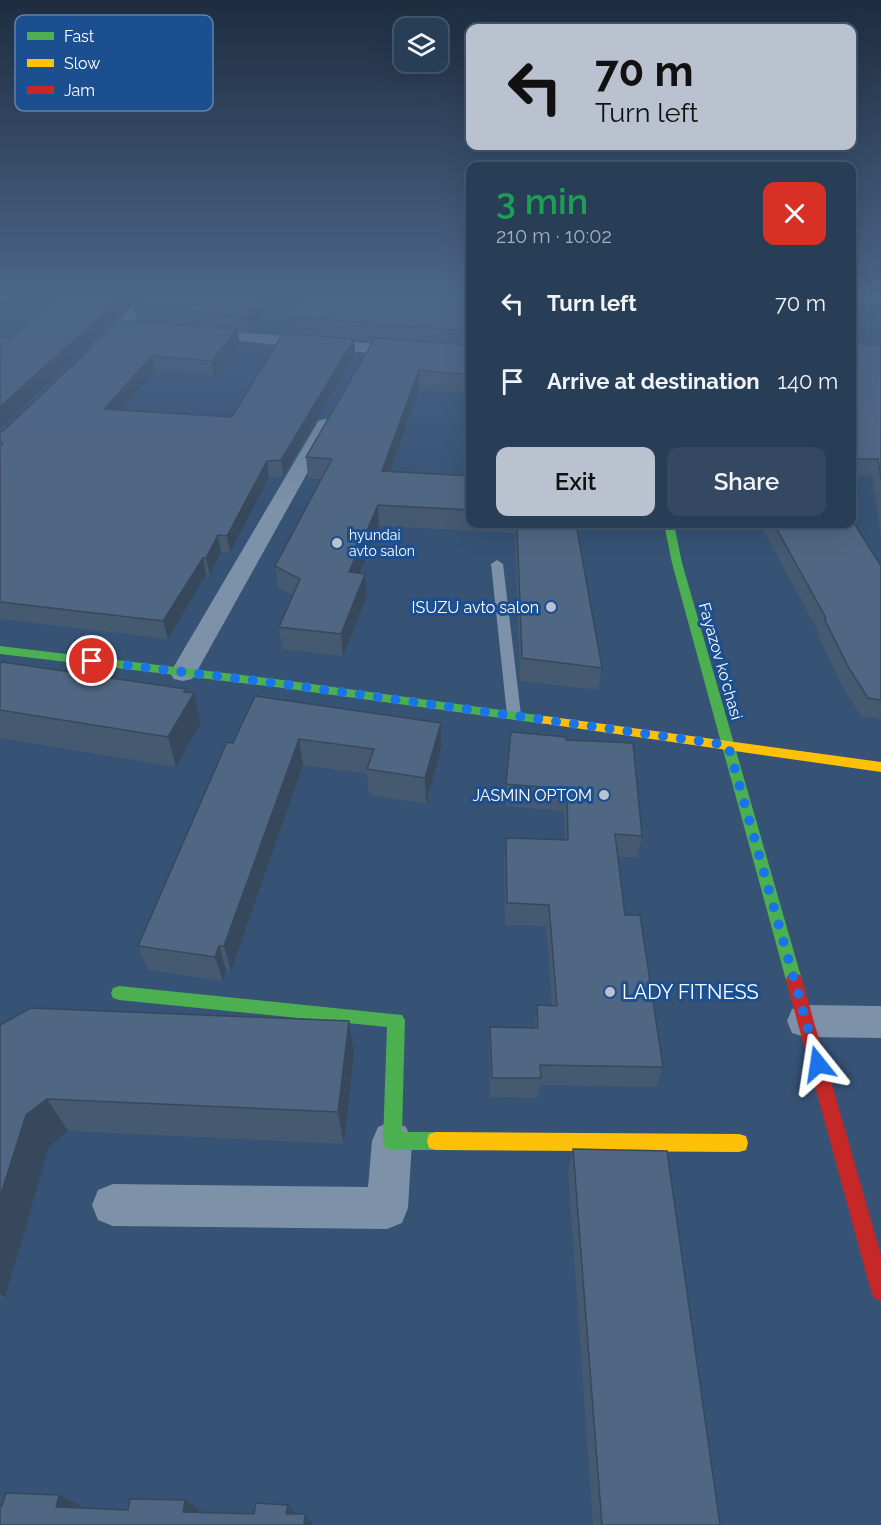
<!DOCTYPE html>
<html lang="en">
<head>
<meta charset="utf-8">
<style>
  body { margin:0; font-family:Raleway,sans-serif; background:#344961; color:#f1f3f6; height:100vh; display:flex; flex-direction:column; font-size:22px; white-space:nowrap }
  * { box-sizing:border-box; margin:0 }
  p { font-size:20px; color:#a5aeba }
  .icon { flex:none; width:33px; height:33px; fill:none; stroke:currentColor; stroke-width:2; stroke-linecap:round; stroke-linejoin:round }
  .map { position:relative; flex:1; overflow:hidden }
  .panel { position:absolute; left:466px; top:162px; width:390px; height:366px; display:flex; flex-direction:column; background:#283e57; border-radius:12px; box-shadow:0 6px 24px #0002,0 0 0 2px #44576d }
  .panel>* { flex:none }
  .banner { position:absolute; left:466px; top:24px; width:390px; height:126px; border-radius:12px; box-shadow:0 6px 24px #0002,0 0 0 2px #44576d; background:#b9c2ce; color:#111; overflow:hidden }
  .controls { position:absolute; left:394px; top:18px; display:grid; gap:12px }
  .controls a { display:grid; place-items:center; width:54px; height:54px; border-radius:12px; background:#283e57; box-shadow:0 6px 24px #0002,0 0 0 2px #44576d; font-size:30px }
  .pin { position:absolute; display:grid; place-items:center; width:51px; height:51px; color:#fff; margin:-26px; border:3px solid #fff; border-radius:50%; box-shadow:0 2px 6px #0007 }
  .me { position:absolute; width:66px; margin:-33px; rotate:345deg; stroke-linejoin:round; filter:drop-shadow(0 0 4px #0008) }
  .turn { display:flex; align-items:center; gap:21px; height:126px; padding:0 30px; font-size:27px }
  .turn .icon { width:78px; height:78px; stroke-width:2.5 }
  .turn b { display:block; font-size:42px; line-height:51px }
  .round { display:grid; place-items:center; flex:none; width:63px; height:63px; border-radius:12px; background:#344961 }
  .head { display:flex; align-items:center; justify-content:space-between; height:102px; padding:0 30px }
  h1 { font-size:36px; font-weight:600; line-height:45px; color:#1e9e55 }
  .cta { display:flex; gap:12px; margin-top:auto; padding:12px 30px }
  .cta a { flex:1; height:69px; border-radius:12px; background:#b9c2ce; color:#111; font-size:24px; font-weight:600; line-height:69px; text-align:center }
  .cta a+a { background:#344961; color:#f1f3f6 }
  ul { padding:0; list-style:none }
  li { display:flex; align-items:center; gap:18px; height:78px; padding:0 30px }
  li div { flex:1 }
  li b { display:block; font-size:22px }
  li em { font-style:normal }
  .map>svg:first-child { display:block }
  .lines { fill:none; stroke-linecap:round; stroke-linejoin:round }
  .lane { fill:#7d92a8; fill-rule:evenodd }
  .street { fill:#7d92a8; fill-rule:evenodd }
  .fast { fill:#4caf50; fill-rule:evenodd }
  .slow { fill:#ffc107; fill-rule:evenodd }
  .jam { fill:#c62828; fill-rule:evenodd }
  .wall { fill:#455971 }
  .shaded-wall { fill:#38485c }
  .building { fill:#506783; stroke:#38485c; stroke-width:1.5 }
  .route { stroke:#1a73e8; stroke-width:10; stroke-dasharray:0 18 }
  .poi-dot { fill:#b9c2ce; stroke:#1b4f8f; stroke-width:2 }
  .labels { text-anchor:middle; stroke-width:6; stroke-linejoin:round; paint-order:stroke }
  .far-poi-label { font-size:14px; fill:#fff; stroke:#1b4f8f; text-anchor:start }
  .poi-label { font-size:16px; fill:#fff; stroke:#1b4f8f; text-anchor:end }
  .street-label { font-size:16px; fill:#fff; stroke:#1b4f8f }
  .near-poi-label { font-size:20px; fill:#fff; stroke:#1b4f8f; text-anchor:start }
  .key { fill:#1b4f8f; stroke:#5f84b1; stroke-width:1.5 }
  .key-label { font-size:16px; fill:#fff }
</style>
</head>
<body>
<div class="map">
<svg width="881" height="1525" viewBox="0 0 881 1525">
  <rect width="100%" height="100%" fill="#365274"/>
  <g class="lines">
    <path class="lane" d="M 6,293 L 15,293 L 0,304 L 0,298 Z
      M 852,297 L 881,300 L 881,304 L 852,301 Z
      M 497,560 L 503,564 L 521,715 L 514,720 L 507,715 L 491,564 Z"/>
    <path class="street" d="M 147,293 L 162,293 L 105,350 L 93,350 L 91,347 L 93,344 Z
      M 200,329 L 471,352 L 471,362 L 194,337 L 192,334 L 194,331 Z
      M 325,419 L 332,421 L 334,425 L 196,673 L 192,679 L 183,681 L 174,679 L 170,673 L 316,425 L 318,421 Z
      M 805,1005 L 881,1006 L 881,1038 L 805,1037 L 792,1033 L 787,1021 L 792,1009 Z
      M 392,1121 L 406,1127 L 412,1141 L 408,1208 L 402,1223 L 387,1229 L 113,1226 L 98,1220 L 92,1205 L 98,1190 L 113,1184 L 368,1187 L 372,1141 L 378,1127 Z"/>
    <path class="fast" d="M 664,524 L 674,524 L 682,563 L 802,980 L 800,985 L 794,987 L 788,985 L 786,980 L 672,563 Z
      M 0,646 L 275,679 L 545,716 L 551,720 L 545,724 L 275,687 L 0,654 Z
      M 119,986 L 402,1015 L 405,1020 L 402,1132 L 436,1132 L 443,1134 L 445,1141 L 443,1148 L 436,1150 L 392,1150 L 385,1148 L 383,1141 L 387,1027 L 119,1000 L 113,998 L 111,993 L 113,988 Z"/>
    <path class="slow" d="M 545,716 L 881,762 L 881,772 L 540,723 L 539,720 Z
      M 436,1132 L 739,1134 L 746,1136 L 748,1143 L 746,1150 L 739,1152 L 436,1150 L 429,1148 L 427,1141 L 429,1134 Z"/>
    <path class="jam" d="M 794,973 L 800,975 L 802,980 L 881,1255 L 881,1301 L 874,1298 L 871,1291 L 786,980 L 788,975 Z"/>
  </g>
  <path class="wall" d="M 148,293 L 281,293 L 250,331 L 238,330 L 240,344 L 214,376 L 155,371 L 121,410 L 232,417 L 292,334 L 290,316 L 471,293 L 471,394 L 419,390 L 391,471 L 471,476 L 471,524 L 576,524 L 602,668 L 598,690 L 520,681 L 515,533 L 379,526 L 359,573 L 365,574 L 367,596 L 343,656 L 282,649 L 279,627 L 293,595 L 278,588 L 275,566 L 322,479 L 308,478 L 306,457 L 373,341 L 354,340 L 355,354 L 283,476 L 269,477 L 230,553 L 221,552 L 210,575 L 206,575 L 168,639 L 0,619 L 0,431 L 3,431 L 137,321 L 134,307 Z
    M 852,343 L 881,345 L 881,537 L 872,476 L 852,475 Z
    M 760,524 L 852,524 L 881,566 L 881,719 L 861,716 L 842,686 L 818,635 L 819,633 Z
    M 0,664 L 186,689 L 186,692 L 194,693 L 201,723 L 176,767 L 0,738 Z
    M 441,723 L 441,749 L 426,804 L 369,795 L 367,774 L 303,765 L 231,971 L 226,970 L 223,981 L 148,970 L 138,946 L 233,743 Z
    M 511,732 L 566,740 L 642,836 L 637,858 L 618,857 L 625,915 L 663,1067 L 656,1087 L 540,1085 L 538,1098 L 490,1097 L 489,1047 L 490,1027 L 534,1028 L 537,1005 L 552,1006 L 546,926 L 505,925 L 504,860 L 506,838 L 565,840 L 564,811 L 505,806 Z
    M 0,1025 L 354,1055 L 344,1144 L 68,1131 L 49,1147 L 5,1298 L 0,1298 Z
    M 573,1149 L 720,1525 L 593,1525 L 568,1172 Z"/>
  <path class="shaded-wall" d="M 126,293 L 144,293 L 0,428 L 0,407 Z
    M 268,293 L 281,293 L 250,331 L 248,316 Z
    M 237,329 L 240,344 L 214,376 L 212,361 Z
    M 354,339 L 355,354 L 283,476 L 281,460 Z
    M 152,356 L 155,371 L 108,425 L 104,409 Z
    M 419,370 L 419,390 L 383,491 L 382,471 Z
    M 267,461 L 269,477 L 230,553 L 227,536 Z
    M 378,505 L 379,526 L 351,594 L 349,572 Z
    M 218,535 L 221,552 L 210,575 L 206,558 Z
    M 203,558 L 206,575 L 168,639 L 163,621 Z
    M 365,574 L 367,596 L 343,656 L 341,634 Z
    M 186,689 L 189,702 L 194,693 L 201,723 L 176,767 L 168,737 Z
    M 441,723 L 441,749 L 426,804 L 425,778 Z
    M 299,739 L 303,765 L 231,971 L 224,946 Z
    M 219,946 L 226,970 L 223,981 L 215,957 Z
    M 349,1021 L 354,1055 L 344,1144 L 338,1112 Z
    M 47,1099 L 68,1131 L 49,1147 L 5,1298 L 0,1294 L 0,1197 L 26,1115 Z
    M 59,1495 L 80,1505 L 78,1517 L 56,1507 Z
    M 185,1500 L 199,1509 L 197,1521 L 183,1512 Z
    M 288,1505 L 296,1514 L 286,1514 Z
    M 305,1514 L 313,1524 L 313,1525 L 304,1525 Z"/>
  <path class="building" d="M 66,293 L 126,293 L 0,407 L 0,337 L 11,338 Z
    M 148,293 L 268,293 L 248,316 L 134,307 Z
    M 305,293 L 471,293 L 471,331 L 290,316 Z
    M 120,320 L 237,329 L 212,361 L 152,356 L 104,409 L 232,417 L 283,333 L 354,339 L 281,460 L 267,461 L 227,536 L 218,535 L 206,558 L 203,558 L 163,621 L 0,602 L 0,446 L 3,443 L 0,441 L 0,431 L 3,431 Z
    M 375,338 L 471,345 L 471,375 L 419,370 L 382,471 L 471,476 L 471,510 L 378,505 L 349,572 L 365,574 L 341,634 L 279,627 L 300,579 L 275,566 L 332,459 L 306,457 Z
    M 852,343 L 881,345 L 881,480 L 878,459 L 852,459 Z
    M 852,520 L 881,566 L 881,700 L 868,698 L 849,668 L 824,618 L 826,618 L 774,524 L 852,524 Z
    M 517,524 L 576,524 L 602,668 L 522,658 Z
    M 2,662 L 186,689 L 184,692 L 194,693 L 168,737 L 0,710 L 0,664 Z
    M 255,696 L 441,723 L 425,778 L 367,769 L 374,749 L 299,739 L 224,946 L 219,946 L 215,957 L 138,946 L 227,742 L 233,743 Z
    M 511,732 L 566,737 L 566,740 L 633,743 L 642,836 L 615,834 L 625,915 L 640,915 L 663,1067 L 540,1065 L 541,1078 L 492,1078 L 490,1027 L 538,1028 L 537,1005 L 557,1006 L 549,905 L 507,903 L 506,838 L 568,840 L 567,789 L 506,784 Z
    M 31,1008 L 349,1021 L 338,1112 L 47,1099 L 26,1115 L 0,1197 L 0,1025 Z
    M 573,1149 L 667,1151 L 720,1525 L 602,1525 Z
    M 6,1493 L 59,1495 L 56,1507 L 128,1510 L 130,1499 L 185,1500 L 183,1512 L 254,1514 L 256,1503 L 288,1505 L 286,1514 L 305,1514 L 304,1525 L 0,1525 L 0,1506 L 2,1506 Z"/>
  <linearGradient id="sky" x2="0" y2="1"><stop stop-color="#1e2d40"/><stop offset="0.58" stop-color="#4c6688"/><stop offset="1" stop-color="#4c6688" stop-opacity="0"/></linearGradient>
  <rect width="881" height="506" fill="url(#sky)"/>
  <g class="lines">
    <path class="route" d="M 92,661 L 275,683 L 728,745 L 818,1064"/>
  </g>
  <g class="poi-dot">
    <circle cx="337" cy="543" r="6"/>
    <circle cx="551" cy="607" r="6"/>
    <circle cx="604" cy="795" r="6"/>
    <circle cx="610" cy="992" r="6"/>
  </g>
  <g class="labels">
    <g class="far-poi-label">
      <text x="349" y="540">hyundai<tspan x="349" dy="16">avto salon</tspan></text>
    </g>
    <g class="poi-label">
      <text x="539" y="613">ISUZU avto salon</text>
      <text x="592" y="801">JASMIN OPTOM</text>
    </g>
    <g class="street-label">
      <text transform="translate(721 661) rotate(74)" y="6">Fayazov ko'chasi</text>
    </g>
    <g class="near-poi-label">
      <text x="622" y="999">LADY FITNESS</text>
    </g>
  </g>
  <rect x="15" y="15" width="198" height="96" rx="9" class="key"/>
  <rect x="27" y="32" width="27" height="8" fill="#4caf50"/>
  <rect x="27" y="59" width="27" height="8" fill="#ffc107"/>
  <rect x="27" y="86" width="27" height="8" fill="#c62828"/>
  <g class="key-label">
    <text x="64" y="42">Fast</text>
    <text x="64" y="69">Slow</text>
    <text x="64" y="96">Jam</text>
  </g>
</svg>
<div class="controls">
<a><svg class="icon" aria-label="layers" viewBox="0 0 24 24"><path d="M12 4l9 5-9 5-9-5zM3 14l9 5 9-5"/></svg></a>
</div>
<div class="pin" style="left:92px;top:661px;background:#d93025"><svg class="icon" aria-label="arrive" viewBox="0 0 24 24"><path d="M6 21V4h12l-3 4 3 4H6"/></svg></div>
<svg class="me" style="left:818px;top:1064px" viewBox="-20 -20 40 40"><path d="M0-17L14 15 0 8-14 15z" fill="#1a73e8" stroke="#fff" stroke-width="4"/></svg>
<div class="banner">
<div class="turn"><svg class="icon" aria-label="left" viewBox="0 0 24 24"><path d="M17 20v-9H6M10 6l-5 5 5 5"/></svg><div><b>70 m</b>Turn left</div></div>
</div>
<section class="panel">
<div class="head"><div><h1>3 min</h1><p>210 m · 10:02</p></div><a class="round" style="background:#d93025;color:#fff"><svg class="icon" aria-label="close" viewBox="0 0 24 24"><path d="M6 6l12 12M18 6L6 18"/></svg></a></div>
<ul>
<li><svg class="icon" aria-label="left" viewBox="0 0 24 24"><path d="M17 20v-9H6M10 6l-5 5 5 5"/></svg><div><b>Turn left</b></div><em>70 m</em></li>
<li><svg class="icon" aria-label="arrive" viewBox="0 0 24 24"><path d="M6 21V4h12l-3 4 3 4H6"/></svg><div><b>Arrive at destination</b></div><em>140 m</em></li>
</ul>
<div class="cta"><a>Exit</a><a>Share</a></div>
</section>
</div>
</body>
</html>
